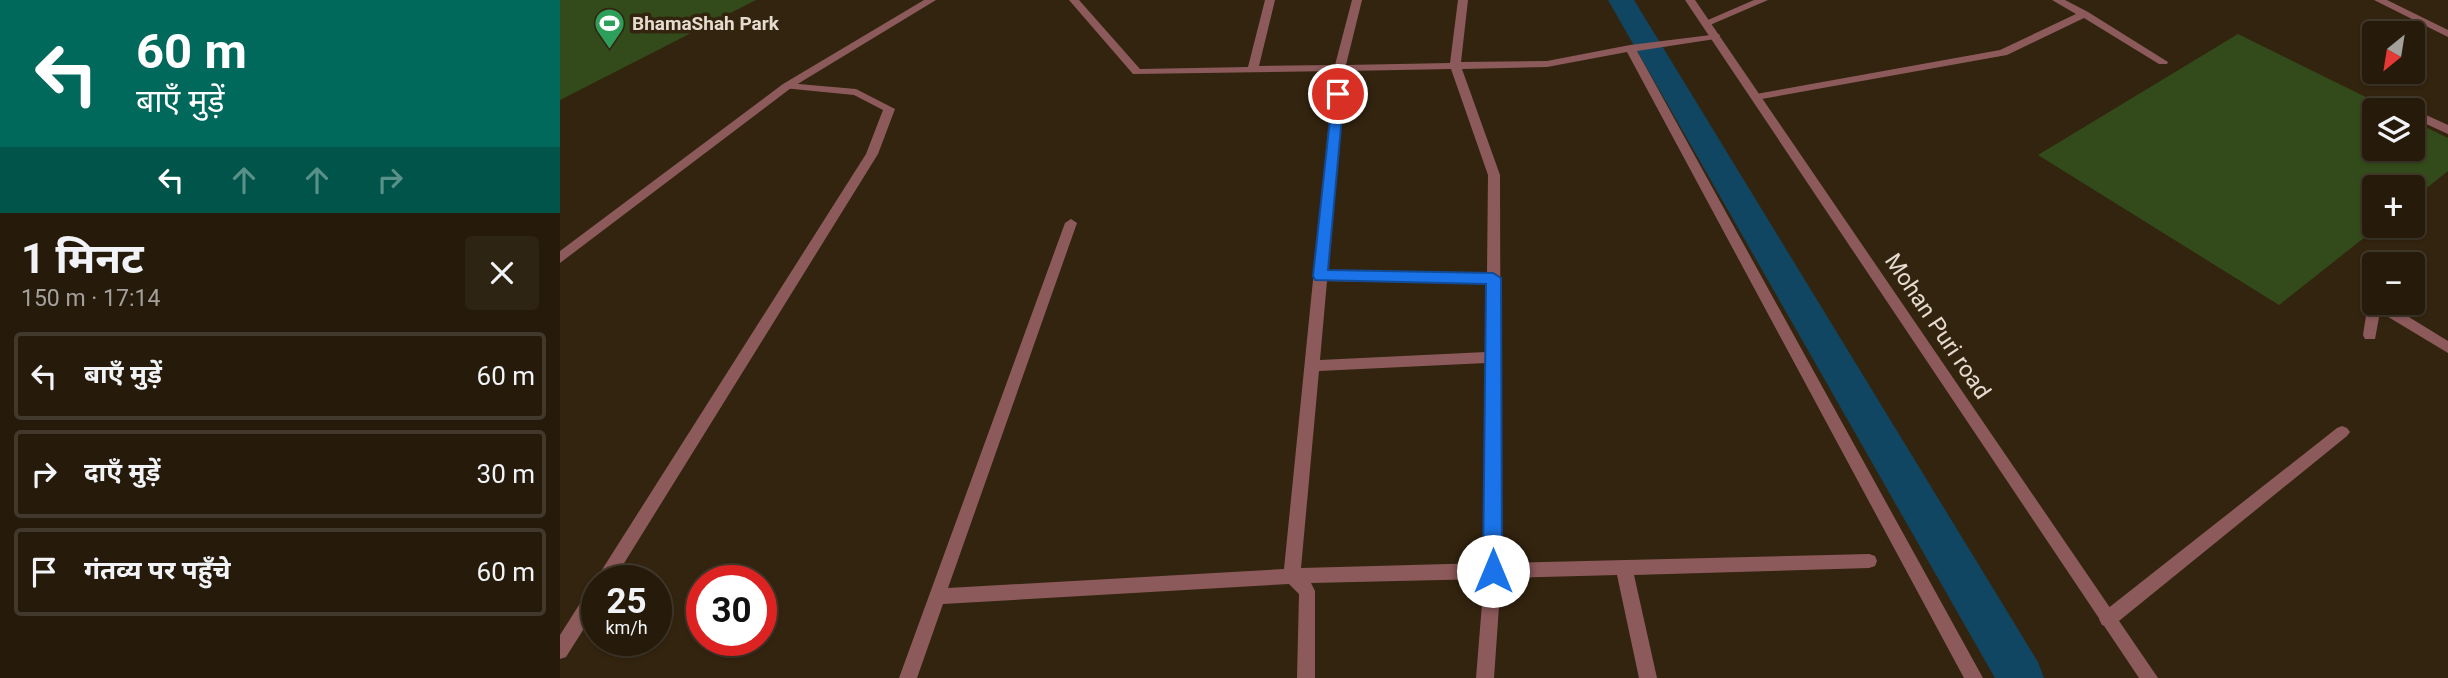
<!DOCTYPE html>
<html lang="hi">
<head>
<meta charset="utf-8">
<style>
  body { margin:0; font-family:Roboto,"Noto Sans Devanagari",sans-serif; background:#2e2414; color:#f1f3f6; height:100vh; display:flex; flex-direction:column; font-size:26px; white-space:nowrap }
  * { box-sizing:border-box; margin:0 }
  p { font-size:23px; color:#a4a19d }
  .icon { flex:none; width:38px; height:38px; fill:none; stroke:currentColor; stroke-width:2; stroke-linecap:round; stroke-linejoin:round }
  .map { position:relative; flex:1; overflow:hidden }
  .panel { display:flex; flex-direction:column; background:#261b0b; width:560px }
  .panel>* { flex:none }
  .banner { background:#00695c; color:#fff; overflow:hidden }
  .needle { width:46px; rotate:210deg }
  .tools { position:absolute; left:1802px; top:21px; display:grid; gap:14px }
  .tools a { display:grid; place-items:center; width:63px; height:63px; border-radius:7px; background:#261b0b; box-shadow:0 2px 5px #0004,0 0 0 2px #42392c; font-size:35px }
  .speed { position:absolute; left:21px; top:565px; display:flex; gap:14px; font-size:35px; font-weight:700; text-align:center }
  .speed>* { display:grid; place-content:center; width:91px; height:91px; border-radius:50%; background:#261b0b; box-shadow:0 2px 5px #0004,0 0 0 2px #42392c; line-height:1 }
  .speed small { font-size:18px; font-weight:400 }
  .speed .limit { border:10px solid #d22; background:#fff; color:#111 }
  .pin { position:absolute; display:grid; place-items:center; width:60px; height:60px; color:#fff; margin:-30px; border:4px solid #fff; border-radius:50%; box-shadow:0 2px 7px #0007 }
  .me { position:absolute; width:77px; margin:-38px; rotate:0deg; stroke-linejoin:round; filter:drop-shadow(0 0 5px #0008) }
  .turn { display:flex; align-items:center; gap:24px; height:147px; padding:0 21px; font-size:32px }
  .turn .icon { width:91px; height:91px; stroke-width:2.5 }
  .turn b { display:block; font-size:49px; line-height:60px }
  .lanes { display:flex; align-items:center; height:66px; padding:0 21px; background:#0003; justify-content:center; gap:35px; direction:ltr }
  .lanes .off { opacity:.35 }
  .round { display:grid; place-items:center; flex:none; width:74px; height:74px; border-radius:7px; background:#2e2414 }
  .head { display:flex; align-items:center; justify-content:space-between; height:119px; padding:0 21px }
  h1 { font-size:42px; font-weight:700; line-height:52px }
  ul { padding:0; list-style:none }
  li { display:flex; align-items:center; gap:21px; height:88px; margin:0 14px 10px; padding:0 7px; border:4px solid #42392c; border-radius:7px }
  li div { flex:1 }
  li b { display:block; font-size:26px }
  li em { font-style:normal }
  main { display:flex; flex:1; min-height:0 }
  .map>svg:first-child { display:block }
  .green { fill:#334b1a }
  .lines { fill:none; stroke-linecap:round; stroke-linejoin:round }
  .canal { fill:#104661; fill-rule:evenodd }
  .minor { fill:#8d5a5b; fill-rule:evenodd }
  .tertiary { fill:#8d5a5b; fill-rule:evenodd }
  .route { fill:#1a73e8; stroke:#114b97; stroke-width:2 }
  .labels { text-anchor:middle; stroke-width:7; stroke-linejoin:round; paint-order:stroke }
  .far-poi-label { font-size:19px; font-weight:bold; fill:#e5dbcf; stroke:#33240f; text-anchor:start }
  .street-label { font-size:23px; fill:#e5dbcf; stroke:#33240f }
</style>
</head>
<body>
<main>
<section class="panel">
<div class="banner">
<div class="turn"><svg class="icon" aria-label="left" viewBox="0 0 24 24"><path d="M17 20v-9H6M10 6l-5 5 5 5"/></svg><div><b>60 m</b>बाएँ मुड़ें</div></div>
<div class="lanes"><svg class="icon" aria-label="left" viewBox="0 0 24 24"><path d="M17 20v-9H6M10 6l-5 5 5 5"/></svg><svg class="icon off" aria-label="ahead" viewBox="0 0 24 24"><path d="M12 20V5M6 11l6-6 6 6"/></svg><svg class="icon off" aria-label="ahead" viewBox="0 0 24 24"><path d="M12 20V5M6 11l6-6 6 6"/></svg><svg class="icon off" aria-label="right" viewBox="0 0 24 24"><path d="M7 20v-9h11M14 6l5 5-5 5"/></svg></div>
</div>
<div class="head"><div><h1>1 मिनट</h1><p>150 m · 17:14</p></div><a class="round"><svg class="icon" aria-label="close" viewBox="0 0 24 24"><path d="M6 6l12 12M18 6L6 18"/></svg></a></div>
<ul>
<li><svg class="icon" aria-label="left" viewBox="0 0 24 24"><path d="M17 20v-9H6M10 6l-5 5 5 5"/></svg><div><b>बाएँ मुड़ें</b></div><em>60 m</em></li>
<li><svg class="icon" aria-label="right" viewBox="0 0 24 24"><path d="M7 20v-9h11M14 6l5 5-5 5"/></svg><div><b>दाएँ मुड़ें</b></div><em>30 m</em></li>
<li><svg class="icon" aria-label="arrive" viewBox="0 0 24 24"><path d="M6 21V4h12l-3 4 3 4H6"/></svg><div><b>गंतव्य पर पहुँचे</b></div><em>60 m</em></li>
</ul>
</section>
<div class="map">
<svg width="1888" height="678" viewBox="0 0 1888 678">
  <rect width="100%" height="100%" fill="#33240f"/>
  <path class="green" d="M 0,0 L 196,0 L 0,100 Z
    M 1678,34 L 1832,110 L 1815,110 L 1815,149 L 1853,149 L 1853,121 L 1888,138 L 1888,171 L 1853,199 L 1853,187 L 1815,187 L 1815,226 L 1819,226 L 1719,305 L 1478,155 Z"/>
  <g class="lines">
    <path class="canal" d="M 1048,0 L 1074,0 L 1478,662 L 1484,678 L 1435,678 Z"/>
    <path class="minor" d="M 509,0 L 519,0 L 580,69 L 688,67 L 705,0 L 715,0 L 699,66 L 775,65 L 792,0 L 802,0 L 786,65 L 890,63 L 898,0 L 908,0 L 901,62 L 987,61 L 1070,45 L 1159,34 L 1160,36 L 1155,39 L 1077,51 L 1423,678 L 1404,678 L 1067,52 L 987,67 L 902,69 L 940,175 L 941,563 L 1309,554 L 1315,556 L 1317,561 L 1315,566 L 1309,568 L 1074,575 L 1097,678 L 1079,678 L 1057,575 L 941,578 L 934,678 L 916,678 L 924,579 L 751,583 L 755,591 L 755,678 L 737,678 L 739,594 L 729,584 L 383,604 L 357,678 L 339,678 L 505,223 L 511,219 L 517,223 L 388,588 L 724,569 L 774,71 L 573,74 ZM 891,69 L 928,175 L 927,274 L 767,271 L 785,71 ZM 767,281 L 927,284 L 926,352 L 760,360 ZM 926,363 L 925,563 L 741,568 L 759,371 Z
      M 1194,0 L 1208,0 L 1150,25 L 1146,26 L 1141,23 Z
      M 1492,0 L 1505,0 L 1528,12 L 1608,62 L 1607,64 L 1599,64 L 1524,18 L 1447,55 L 1196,100 L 1190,97 L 1196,94 L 1440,50 L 1516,14 Z
      M 1814,0 L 1827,0 L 1888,30 L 1888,37 Z
      M 227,83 L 296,89 L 335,109 L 318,154 L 53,581 L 37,581 L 37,583 L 36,581 L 38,576 L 306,154 L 323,110 L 294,95 L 223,88 L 221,86 Z
      M 1853,109 L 1888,125 L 1888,134 L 1853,118 L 1853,110 L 1850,110 Z
      M 1815,298 L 1815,303 L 1826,303 L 1888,341 L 1888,353 L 1820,312 L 1815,339 L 1805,339 L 1803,335 L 1808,303 Z
      M 1782,426 L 1787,428 L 1790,432 L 1787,436 L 1554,625 L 1548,627 L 1542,625 L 1539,619 L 1542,613 L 1777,428 Z
      M 37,584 L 37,608 L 6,657 L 0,659 L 0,635 L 31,586 Z"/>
    <path class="tertiary" d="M 364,0 L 376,0 L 231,88 L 0,263 L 0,251 L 223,84 Z
      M 1125,0 L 1135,0 L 1598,678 L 1579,678 Z"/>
  </g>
  <path class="route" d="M 773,91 L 784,94 L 768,270 L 933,273 L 941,278 L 942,571 L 939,577 L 933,580 L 926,577 L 923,571 L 926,284 L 755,280 L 753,276 Z"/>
  <defs>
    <symbol id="stadium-pin" viewBox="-11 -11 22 30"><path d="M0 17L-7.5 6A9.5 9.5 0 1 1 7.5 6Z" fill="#2e9e5b" stroke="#33240f"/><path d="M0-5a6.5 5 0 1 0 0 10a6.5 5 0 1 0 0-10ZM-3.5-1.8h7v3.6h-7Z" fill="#fff"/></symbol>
  </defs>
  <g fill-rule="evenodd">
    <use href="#stadium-pin" x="32" y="6" width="35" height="47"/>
  </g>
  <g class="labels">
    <g class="far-poi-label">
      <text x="72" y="30">BhamaShah Park</text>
    </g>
    <g class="street-label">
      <text transform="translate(1378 326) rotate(56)" y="8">Mohan Puri road</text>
    </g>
  </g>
</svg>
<div class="tools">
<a><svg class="needle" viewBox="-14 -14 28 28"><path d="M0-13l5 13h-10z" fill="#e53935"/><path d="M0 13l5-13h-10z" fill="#a4a19d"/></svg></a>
<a><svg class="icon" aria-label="layers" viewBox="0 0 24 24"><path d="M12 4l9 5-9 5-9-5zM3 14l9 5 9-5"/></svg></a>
<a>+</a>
<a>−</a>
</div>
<div class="speed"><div>25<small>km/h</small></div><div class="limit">30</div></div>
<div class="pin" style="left:778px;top:94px;background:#d93025"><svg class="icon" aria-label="arrive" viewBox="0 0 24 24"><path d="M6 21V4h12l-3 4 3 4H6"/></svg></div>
<svg class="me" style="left:933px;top:571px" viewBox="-20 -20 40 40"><circle r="19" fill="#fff"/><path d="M0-13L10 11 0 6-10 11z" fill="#1a73e8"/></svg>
</div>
</main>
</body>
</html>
